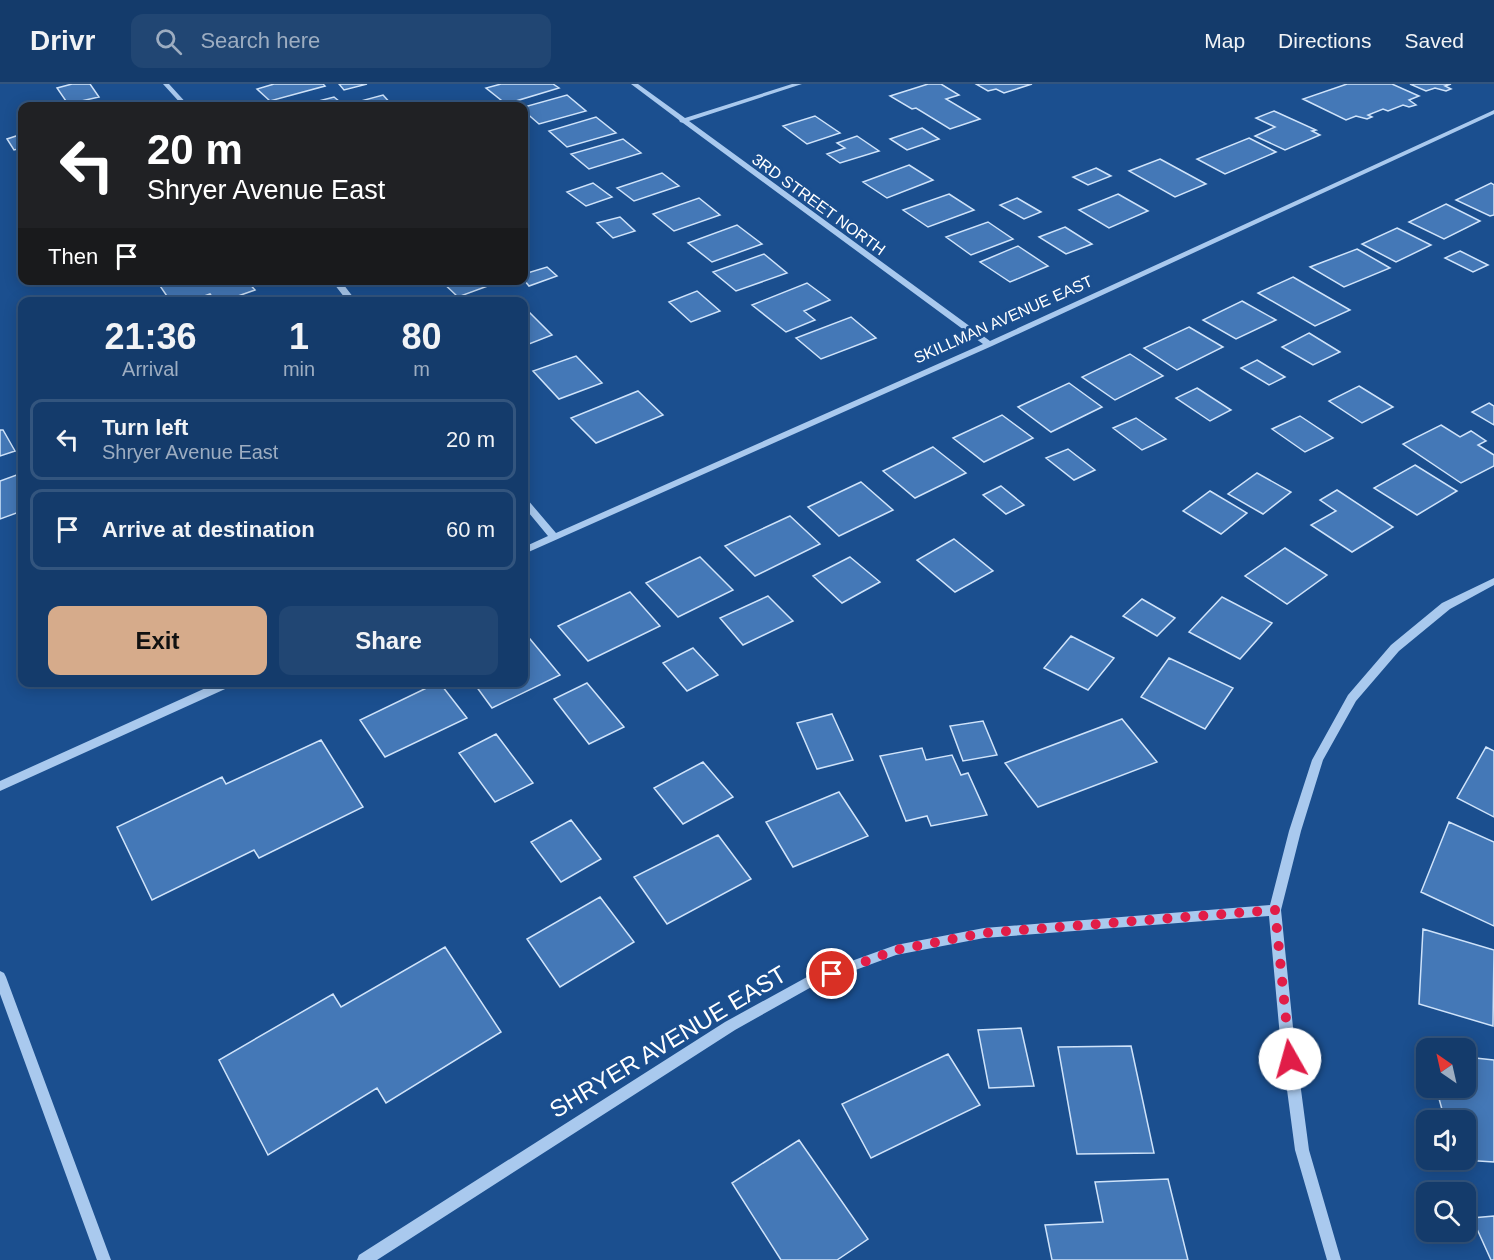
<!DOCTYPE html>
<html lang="en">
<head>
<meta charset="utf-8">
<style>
  body { margin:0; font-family:Arial,sans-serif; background:#214673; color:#f1f3f6; height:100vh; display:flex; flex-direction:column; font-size:22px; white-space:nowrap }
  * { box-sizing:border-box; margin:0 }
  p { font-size:20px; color:#9dadc1 }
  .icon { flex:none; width:33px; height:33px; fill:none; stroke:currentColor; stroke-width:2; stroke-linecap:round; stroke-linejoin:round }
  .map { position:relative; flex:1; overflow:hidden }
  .sheet { position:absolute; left:18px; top:213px; width:510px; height:390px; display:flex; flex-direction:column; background:#143b6b; border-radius:12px; box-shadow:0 3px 15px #0003,0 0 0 2px #33557e }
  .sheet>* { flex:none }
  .hud { position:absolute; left:18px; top:18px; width:510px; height:183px; border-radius:12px; box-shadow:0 3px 15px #0003,0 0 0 2px #33557e; background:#202124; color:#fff; overflow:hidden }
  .needle { width:39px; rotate:326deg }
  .buttons { position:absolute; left:1416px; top:954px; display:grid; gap:12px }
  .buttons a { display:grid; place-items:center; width:60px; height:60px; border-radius:12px; background:#143b6b; box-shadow:0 3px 15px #0003,0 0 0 2px #33557e; font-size:30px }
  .pin { position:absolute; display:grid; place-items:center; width:51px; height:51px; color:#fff; margin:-26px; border:3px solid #fff; border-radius:50%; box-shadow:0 2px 6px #0007 }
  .me { position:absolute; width:66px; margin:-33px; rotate:353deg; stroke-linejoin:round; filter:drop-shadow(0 0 4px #0008) }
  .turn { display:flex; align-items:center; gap:21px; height:126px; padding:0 30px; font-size:27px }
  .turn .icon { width:78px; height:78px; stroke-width:2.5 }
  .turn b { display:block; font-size:42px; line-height:51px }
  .then { display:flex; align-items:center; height:57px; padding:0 30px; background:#0003; gap:12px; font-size:22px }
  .eta { display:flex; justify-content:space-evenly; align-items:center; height:102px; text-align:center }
  .eta b { font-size:36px; font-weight:800; line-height:42px }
  .primary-button { display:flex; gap:12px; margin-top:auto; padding:12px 30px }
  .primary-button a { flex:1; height:69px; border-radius:12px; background:#d6ab8b; color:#111; font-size:24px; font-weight:800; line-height:69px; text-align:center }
  .primary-button a+a { background:#214673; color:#f1f3f6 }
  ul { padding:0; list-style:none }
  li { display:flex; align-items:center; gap:18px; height:81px; margin:0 12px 9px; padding:0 18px; border:3px solid #33557e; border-radius:12px }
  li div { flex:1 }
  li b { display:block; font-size:22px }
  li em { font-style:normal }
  header { display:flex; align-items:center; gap:36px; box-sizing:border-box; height:84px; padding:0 30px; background:#143b6b; border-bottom:2px solid #33557e }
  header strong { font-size:28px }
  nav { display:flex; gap:33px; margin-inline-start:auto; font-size:21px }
  .search { width:420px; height:54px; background:#214673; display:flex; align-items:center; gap:15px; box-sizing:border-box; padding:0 21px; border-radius:12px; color:#9dadc1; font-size:22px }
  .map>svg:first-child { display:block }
  .building { fill:#4478b7; stroke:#cfe3fa; stroke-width:1.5 }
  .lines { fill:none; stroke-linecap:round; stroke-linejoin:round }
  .minor { fill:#a9c9ee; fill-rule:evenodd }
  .route { stroke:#e11d48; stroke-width:10; stroke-dasharray:0 18 }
  .labels { text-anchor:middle; stroke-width:6; stroke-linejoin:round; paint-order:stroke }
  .far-street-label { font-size:16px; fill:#fff; stroke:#1b4f8f }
  .near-street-label { font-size:24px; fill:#fff; stroke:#1b4f8f }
</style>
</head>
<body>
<header>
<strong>Drivr</strong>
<div class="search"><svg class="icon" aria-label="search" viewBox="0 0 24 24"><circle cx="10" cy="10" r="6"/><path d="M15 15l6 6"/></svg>Search here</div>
<nav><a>Map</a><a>Directions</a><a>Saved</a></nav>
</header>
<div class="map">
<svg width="1494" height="1176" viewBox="0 0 1494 1176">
  <rect width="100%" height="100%" fill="#1b4f8f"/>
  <path class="building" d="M 72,0 L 90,0 L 99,13 L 68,20 L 57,4 Z
    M 274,0 L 323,0 L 325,2 L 270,17 L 257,5 Z
    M 339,0 L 367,0 L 344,6 Z
    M 501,0 L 553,0 L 559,4 L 506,20 L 486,4 Z
    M 928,0 L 941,0 L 959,11 L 946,15 L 980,35 L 950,45 L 916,24 L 912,25 L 890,12 Z
    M 976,0 L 1032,0 L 1004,9 L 996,5 L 988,7 Z
    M 1347,0 L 1392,0 L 1419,12 L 1409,16 L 1416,21 L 1409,23 L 1403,21 L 1388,27 L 1383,25 L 1368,31 L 1372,33 L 1367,35 L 1356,32 L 1346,36 L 1303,15 Z
    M 1410,0 L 1451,0 L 1445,2 L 1451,5 L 1446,7 L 1435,4 L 1426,7 Z
    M 383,11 L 393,22 L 362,22 L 357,18 Z
    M 567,11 L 586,27 L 539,40 L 524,27 L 524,23 Z
    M 334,13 L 345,22 L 299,22 Z
    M 1274,27 L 1316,46 L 1312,47 L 1320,51 L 1285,66 L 1255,52 L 1275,43 L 1256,34 Z
    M 815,32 L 840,49 L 807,60 L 783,42 Z
    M 596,33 L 616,49 L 567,63 L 549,47 Z
    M 922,44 L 939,55 L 907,66 L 890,55 Z
    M 22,50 L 22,64 L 14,66 L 7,55 Z
    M 857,52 L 879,67 L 840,79 L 827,70 L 845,64 L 837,59 Z
    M 1249,54 L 1276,68 L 1225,90 L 1197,75 Z
    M 623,55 L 641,69 L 589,85 L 571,70 Z
    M 1160,75 L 1206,100 L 1175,113 L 1129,87 Z
    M 909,81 L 933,96 L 887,114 L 863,98 Z
    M 1096,84 L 1111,92 L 1088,101 L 1073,93 Z
    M 662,89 L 679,102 L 634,117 L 617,104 Z
    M 593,99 L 612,113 L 586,122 L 567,108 Z
    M 1491,99 L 1494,101 L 1494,131 L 1490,132 L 1456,116 Z
    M 949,110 L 974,126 L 928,143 L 903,126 Z
    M 1118,110 L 1148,127 L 1109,144 L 1079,126 Z
    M 699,114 L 720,131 L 674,147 L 653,130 Z
    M 1017,114 L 1041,128 L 1024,135 L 1000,121 Z
    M 1446,120 L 1480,137 L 1444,155 L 1409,138 Z
    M 620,133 L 635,147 L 613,154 L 597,139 Z
    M 988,138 L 1013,155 L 971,171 L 946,153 Z
    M 737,141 L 762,160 L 712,178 L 688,159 Z
    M 1065,143 L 1092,160 L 1066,170 L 1039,153 Z
    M 1397,144 L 1431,161 L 1396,178 L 1362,160 Z
    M 1018,162 L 1048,182 L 1010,198 L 980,178 Z
    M 1357,165 L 1390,184 L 1344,203 L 1310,183 Z
    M 1460,167 L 1488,181 L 1473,188 L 1445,174 Z
    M 764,170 L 787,189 L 736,207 L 713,188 Z
    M 547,183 L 557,192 L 529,202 L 524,196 L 524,190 Z
    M 1293,193 L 1350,226 L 1315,242 L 1258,209 Z
    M 177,196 L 246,196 L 255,206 L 221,218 L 216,218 L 210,210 L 188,218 L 171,218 L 160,202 Z
    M 440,196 L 504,196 L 458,213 Z
    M 807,199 L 830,216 L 804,227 L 815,236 L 786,248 L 752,221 Z
    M 697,207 L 720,227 L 691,238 L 669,218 Z
    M 1242,217 L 1276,236 L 1236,255 L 1203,236 Z
    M 527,226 L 552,251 L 524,262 L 524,227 Z
    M 851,233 L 876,254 L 821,275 L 796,254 Z
    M 1189,243 L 1223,263 L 1177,286 L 1144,264 Z
    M 1309,249 L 1340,268 L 1313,281 L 1282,263 Z
    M 1130,270 L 1163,292 L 1115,316 L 1082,293 Z
    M 576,272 L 602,299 L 559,315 L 533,287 Z
    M 1257,276 L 1285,293 L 1269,301 L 1241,284 Z
    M 1069,299 L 1102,323 L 1051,348 L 1018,323 Z
    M 1359,302 L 1393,323 L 1362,339 L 1329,317 Z
    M 1197,304 L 1231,326 L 1210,337 L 1176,314 Z
    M 638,307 L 663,331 L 596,359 L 571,334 Z
    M 1489,319 L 1494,322 L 1494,341 L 1472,328 Z
    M 1002,331 L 1033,354 L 984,378 L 953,354 Z
    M 1300,332 L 1333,354 L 1305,368 L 1272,345 Z
    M 1136,334 L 1166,355 L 1142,366 L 1113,344 Z
    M 1441,341 L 1460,353 L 1471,347 L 1486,357 L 1478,361 L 1494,371 L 1494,382 L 1461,399 L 1403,360 Z
    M 0,346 L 3,346 L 15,367 L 0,372 Z
    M 933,363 L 966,389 L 915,414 L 883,387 Z
    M 1068,365 L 1095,386 L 1074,396 L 1046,374 Z
    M 1415,381 L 1457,407 L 1417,431 L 1374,404 Z
    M 22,389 L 22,427 L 0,435 L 0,397 Z
    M 1257,389 L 1291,408 L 1263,430 L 1228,410 Z
    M 861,398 L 893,426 L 839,452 L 808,423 Z
    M 1001,402 L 1024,421 L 1006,430 L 983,411 Z
    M 1337,406 L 1393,443 L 1352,468 L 1311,441 L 1336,427 L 1320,416 Z
    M 1210,407 L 1247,429 L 1221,450 L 1183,427 Z
    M 790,432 L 820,460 L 755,492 L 725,462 Z
    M 954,455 L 993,487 L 955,508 L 917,476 Z
    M 1285,464 L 1327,491 L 1287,520 L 1245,492 Z
    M 700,473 L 733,506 L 678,533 L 646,499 Z
    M 850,473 L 880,498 L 842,519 L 813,492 Z
    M 630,508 L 660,542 L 588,577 L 558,542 Z
    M 768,512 L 793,537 L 743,561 L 720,534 Z
    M 1222,513 L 1272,539 L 1240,575 L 1189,548 Z
    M 1142,515 L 1175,534 L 1157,552 L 1123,532 Z
    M 1071,552 L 1114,574 L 1088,606 L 1044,584 Z
    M 530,555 L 560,591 L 492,624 L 473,598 L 524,598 L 524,558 Z
    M 693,564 L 718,591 L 687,607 L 663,579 Z
    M 1169,574 L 1233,604 L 1205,645 L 1141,613 Z
    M 439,598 L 467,634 L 385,673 L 360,636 Z
    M 587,599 L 624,643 L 589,660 L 554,615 Z
    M 832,630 L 853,676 L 817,685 L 797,639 Z
    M 1122,635 L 1157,678 L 1038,723 L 1005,679 Z
    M 983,637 L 997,671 L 963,677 L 950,642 Z
    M 496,650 L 533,699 L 495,718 L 459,669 Z
    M 321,656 L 363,723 L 259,774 L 254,766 L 152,816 L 117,743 L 222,693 L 226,700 Z
    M 1486,663 L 1494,667 L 1494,733 L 1457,714 Z
    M 922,664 L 926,676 L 952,671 L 961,691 L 968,689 L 987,731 L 931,742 L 927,732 L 906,737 L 880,672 Z
    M 703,678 L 733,713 L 683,740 L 654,704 Z
    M 839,708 L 868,752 L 793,783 L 766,738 Z
    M 571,736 L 601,775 L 561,798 L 531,758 Z
    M 1449,738 L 1494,758 L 1494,842 L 1421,808 Z
    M 718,751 L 751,795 L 667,840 L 634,793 Z
    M 600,813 L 634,858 L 560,903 L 527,855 Z
    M 1423,845 L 1494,866 L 1493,942 L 1419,920 Z
    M 445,863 L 501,948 L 386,1019 L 377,1004 L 268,1071 L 219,976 L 333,910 L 341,923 Z
    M 1021,944 L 1034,1002 L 989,1004 L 978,946 Z
    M 1131,962 L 1154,1069 L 1077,1070 L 1058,963 Z
    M 948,970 L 980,1021 L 871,1074 L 842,1020 Z
    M 1466,973 L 1494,976 L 1494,1078 L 1463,1076 L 1466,1076 L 1466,1036 L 1445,1036 L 1436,1004 L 1466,1004 Z
    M 799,1056 L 868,1155 L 837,1176 L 781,1176 L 732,1099 Z
    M 1168,1095 L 1188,1176 L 1052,1176 L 1045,1141 L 1103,1138 L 1095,1098 Z
    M 1494,1132 L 1494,1176 L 1491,1176 L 1472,1134 Z"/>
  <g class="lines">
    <path class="minor" d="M 163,0 L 169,0 L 189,22 L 183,22 Z
      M 631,0 L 638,0 L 685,34 L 792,0 L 802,0 L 689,37 L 990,257 L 1492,27 L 1494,26 L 1494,30 L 992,262 L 524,470 L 524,463 L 548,452 L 524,423 L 524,414 L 527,415 L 556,449 L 983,260 L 683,39 L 680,38 L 679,36 Z
      M 331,196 L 340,196 L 357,218 L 348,218 Z
      M 1494,494 L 1494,501 L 1450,525 L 1399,567 L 1356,617 L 1323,676 L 1301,747 L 1281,826 L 1294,953 L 1309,1066 L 1341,1176 L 1327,1176 L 1295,1066 L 1280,953 L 1269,832 L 984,854 L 896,871 L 815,901 L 735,946 L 377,1176 L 357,1176 L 359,1171 L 725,938 L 807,893 L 896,861 L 984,844 L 1270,821 L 1289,747 L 1312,676 L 1348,611 L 1391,561 L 1442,519 Z
      M 219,598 L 235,598 L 234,601 L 0,707 L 0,697 Z
      M 0,887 L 4,889 L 6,893 L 111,1176 L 97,1176 L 0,910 Z"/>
  </g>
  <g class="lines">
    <path class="route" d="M 832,890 L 896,866 L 984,849 L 1275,826 L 1290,975"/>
  </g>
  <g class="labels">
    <g class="far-street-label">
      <text transform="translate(819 120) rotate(36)" y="6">3RD STREET NORTH</text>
      <text transform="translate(1003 235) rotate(-24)" y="6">SKILLMAN AVENUE EAST</text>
    </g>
    <g class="near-street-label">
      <text transform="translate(668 958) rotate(-31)" y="8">SHRYER AVENUE EAST</text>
    </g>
  </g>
</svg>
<div class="buttons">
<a><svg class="needle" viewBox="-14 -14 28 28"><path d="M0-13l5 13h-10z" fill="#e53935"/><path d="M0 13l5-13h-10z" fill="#9dadc1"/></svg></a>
<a><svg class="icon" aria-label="sound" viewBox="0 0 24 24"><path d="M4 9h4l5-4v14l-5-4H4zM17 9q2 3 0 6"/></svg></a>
<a><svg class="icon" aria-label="search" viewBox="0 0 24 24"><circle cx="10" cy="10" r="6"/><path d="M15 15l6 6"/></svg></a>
</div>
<div class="pin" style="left:832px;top:890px;background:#d93025"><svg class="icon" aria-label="arrive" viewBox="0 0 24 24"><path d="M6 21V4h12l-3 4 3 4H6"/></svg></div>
<svg class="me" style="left:1290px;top:975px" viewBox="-20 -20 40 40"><circle r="19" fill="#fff"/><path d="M0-13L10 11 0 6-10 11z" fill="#e11d48"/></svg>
<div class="hud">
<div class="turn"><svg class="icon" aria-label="left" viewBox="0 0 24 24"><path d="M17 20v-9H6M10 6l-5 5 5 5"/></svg><div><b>20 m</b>Shryer Avenue East</div></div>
<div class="then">Then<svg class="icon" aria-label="arrive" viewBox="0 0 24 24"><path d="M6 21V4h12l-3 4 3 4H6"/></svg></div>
</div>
<section class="sheet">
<div class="eta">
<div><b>21:36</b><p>Arrival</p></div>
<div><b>1</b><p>min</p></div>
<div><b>80</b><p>m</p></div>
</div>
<ul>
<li><svg class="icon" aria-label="left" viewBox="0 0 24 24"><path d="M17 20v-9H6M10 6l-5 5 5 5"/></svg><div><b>Turn left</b><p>Shryer Avenue East</p></div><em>20 m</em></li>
<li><svg class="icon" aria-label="arrive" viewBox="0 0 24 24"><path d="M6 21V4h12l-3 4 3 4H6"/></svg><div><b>Arrive at destination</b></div><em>60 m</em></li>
</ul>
<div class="primary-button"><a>Exit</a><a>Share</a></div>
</section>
</div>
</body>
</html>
